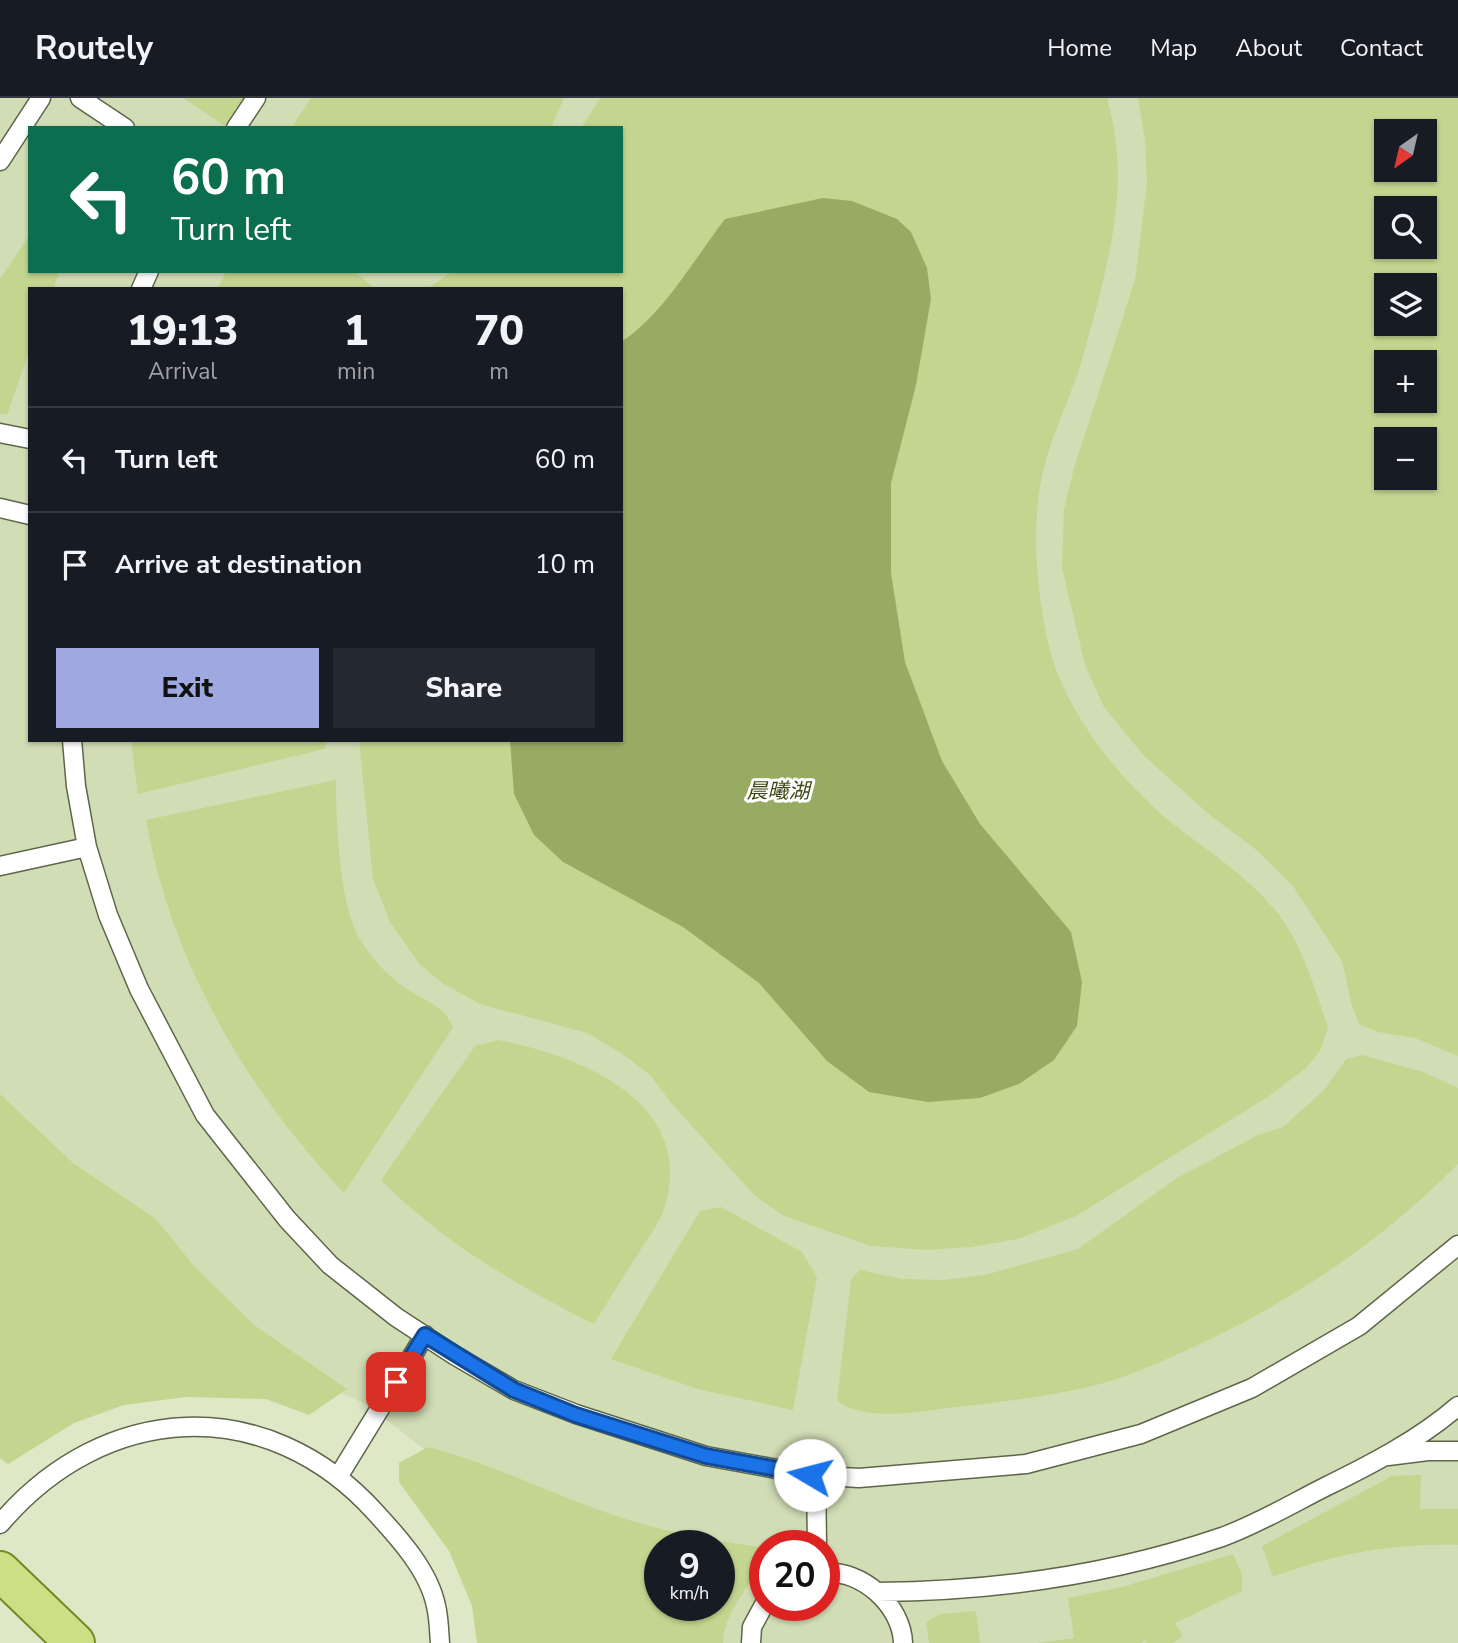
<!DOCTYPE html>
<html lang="en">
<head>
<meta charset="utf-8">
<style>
  body { margin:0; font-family:"Nunito Sans","Noto Sans SC",sans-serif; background:#242831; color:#f1f3f6; height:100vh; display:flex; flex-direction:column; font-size:26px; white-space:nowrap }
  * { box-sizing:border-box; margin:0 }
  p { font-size:23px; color:#9ea1a6 }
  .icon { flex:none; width:38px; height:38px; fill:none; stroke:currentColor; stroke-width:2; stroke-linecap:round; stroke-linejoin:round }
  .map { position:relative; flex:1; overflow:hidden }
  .drawer { position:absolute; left:28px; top:189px; width:595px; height:455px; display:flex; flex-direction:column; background:#171b24; border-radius:0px; box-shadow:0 2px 5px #0004 }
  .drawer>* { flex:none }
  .banner { position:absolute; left:28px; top:28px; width:595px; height:147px; border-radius:0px; box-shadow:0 2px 5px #0004; background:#0b6e4f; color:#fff; overflow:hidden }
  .needle { width:46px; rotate:214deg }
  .buttons { position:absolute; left:1374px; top:21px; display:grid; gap:14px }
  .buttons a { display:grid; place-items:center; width:63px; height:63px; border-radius:0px; background:#171b24; box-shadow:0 2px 5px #0004; font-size:35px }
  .speed { position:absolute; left:644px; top:1432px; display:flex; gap:14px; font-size:35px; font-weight:700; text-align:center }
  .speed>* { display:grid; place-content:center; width:91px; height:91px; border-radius:50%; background:#171b24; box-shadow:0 2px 5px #0004; line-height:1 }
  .speed small { font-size:18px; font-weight:400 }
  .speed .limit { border:10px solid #d22; background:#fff; color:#111 }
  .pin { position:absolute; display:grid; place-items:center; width:60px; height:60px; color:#fff; margin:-30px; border-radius:14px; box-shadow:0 4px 10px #0006 }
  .me { position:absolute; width:77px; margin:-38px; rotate:278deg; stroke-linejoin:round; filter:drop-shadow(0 0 5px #0008) }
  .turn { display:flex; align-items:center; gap:24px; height:147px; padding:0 28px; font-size:32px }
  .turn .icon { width:91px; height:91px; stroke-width:2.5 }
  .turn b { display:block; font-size:49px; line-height:60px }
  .eta { display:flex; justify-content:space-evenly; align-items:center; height:119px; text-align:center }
  .eta b { font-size:42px; font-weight:800; line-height:49px }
  .action { display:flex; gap:14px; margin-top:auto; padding:14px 28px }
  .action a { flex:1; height:80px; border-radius:0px; background:#a0a9df; color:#111; font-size:28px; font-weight:800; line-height:80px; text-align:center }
  .action a+a { background:#242831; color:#f1f3f6 }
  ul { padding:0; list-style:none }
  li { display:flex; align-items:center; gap:21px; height:105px; padding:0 28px; border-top:2px solid #363941 }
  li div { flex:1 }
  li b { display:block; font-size:26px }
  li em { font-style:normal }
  header { display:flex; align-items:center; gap:42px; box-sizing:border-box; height:98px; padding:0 35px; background:#171b24; border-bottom:2px solid #363941 }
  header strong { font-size:33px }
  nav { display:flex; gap:38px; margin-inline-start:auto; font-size:24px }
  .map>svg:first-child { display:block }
  .built { fill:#d1ddb5; fill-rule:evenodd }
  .green { fill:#c3d690; fill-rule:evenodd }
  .water { fill:#98ab62 }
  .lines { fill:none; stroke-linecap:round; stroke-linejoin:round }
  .service-casing { stroke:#5e664a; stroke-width:21 }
  .primary-casing { stroke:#748924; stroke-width:42 }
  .service { stroke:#fff; stroke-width:18 }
  .primary { stroke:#cddf85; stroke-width:38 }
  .route-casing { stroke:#114b97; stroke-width:18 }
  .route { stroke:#1a73e8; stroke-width:12 }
  .labels { text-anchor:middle; stroke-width:6; stroke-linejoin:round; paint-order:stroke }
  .water-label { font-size:21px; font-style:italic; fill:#3c4711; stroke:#fff }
</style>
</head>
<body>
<header>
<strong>Routely</strong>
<nav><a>Home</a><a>Map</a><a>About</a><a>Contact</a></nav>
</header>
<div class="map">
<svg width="1458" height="1545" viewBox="0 0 1458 1545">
  <rect width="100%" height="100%" fill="#dee8c7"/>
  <path class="built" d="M 0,0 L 1458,0 L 1458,1545 L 522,1545 L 432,1357 L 367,1307 L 319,1284 L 0,1186 ZM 30,30 L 621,30 L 621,173 L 30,173 ZM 1386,33 L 1424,33 L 1424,72 L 1386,72 ZM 1386,110 L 1424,110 L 1424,149 L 1386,149 ZM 1386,187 L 1424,187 L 1424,226 L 1386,226 ZM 30,191 L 621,191 L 621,642 L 30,642 ZM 1386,264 L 1424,264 L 1424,303 L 1386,303 ZM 1386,341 L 1424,341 L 1424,380 L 1386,380 ZM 660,1447 L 719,1447 L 719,1507 L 660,1507 ZM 765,1447 L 824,1447 L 824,1507 L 765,1507 Z"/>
  <path class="green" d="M 183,0 L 244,0 L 225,28 Z
    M 311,0 L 564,0 L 551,30 L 291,30 Z
    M 600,0 L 1107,0 C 1128,71 1115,137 1097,207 C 1090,232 1084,259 1075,283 C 1062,318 1046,352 1040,388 C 1032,439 1037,490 1047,540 C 1061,611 1124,689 1181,732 C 1214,757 1254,784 1280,818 C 1304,851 1315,892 1328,929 L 1320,953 L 1306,970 L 1269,998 L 1076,1118 L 1018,1141 L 971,1149 L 927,1152 L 871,1148 L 784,1118 L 755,1098 L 672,1006 L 650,977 L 621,955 L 587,935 L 480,906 L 444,886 L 420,867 L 390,824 L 373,781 L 359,642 L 621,642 L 621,191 L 427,191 L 453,173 L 621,173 L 621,30 L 581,30 Z
    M 1138,0 L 1458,0 L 1458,958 L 1415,940 L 1378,934 L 1359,926 L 1352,908 L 1342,863 L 1293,788 L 1253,749 L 1211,718 L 1144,658 L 1104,609 L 1085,567 L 1062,470 L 1064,411 L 1074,370 L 1135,182 L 1147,85 L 1145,43 ZM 1386,33 L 1424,33 L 1424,72 L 1386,72 ZM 1424,110 L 1424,149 L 1386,149 L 1386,110 ZM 1424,187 L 1424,226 L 1386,226 L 1386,187 ZM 1386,264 L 1424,264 L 1424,303 L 1386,303 ZM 1386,341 L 1424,341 L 1424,380 L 1386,380 Z
    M 30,136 L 30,173 L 60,173 L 53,191 L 30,191 L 30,251 L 7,317 L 0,315 L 0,181 Z
    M 226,173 L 354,173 L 375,191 L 217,191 Z
    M 131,642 L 328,642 L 324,651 L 138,696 Z
    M 336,682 C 336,722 339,789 353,827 C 362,849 381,872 400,886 C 420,902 443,905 453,929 L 344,1095 C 246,992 171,863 146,722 Z
    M 498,942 C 582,958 698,1005 664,1111 C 660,1124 650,1137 643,1148 C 626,1174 610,1200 594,1226 C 516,1187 442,1144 381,1082 L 475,948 Z
    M 1362,957 L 1423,974 L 1458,990 L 1458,1066 C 1384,1141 1297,1200 1202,1245 C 1165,1262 1128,1280 1088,1289 C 1045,1299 1001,1304 957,1309 C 920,1313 869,1325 837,1303 L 851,1181 L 860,1172 L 902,1181 L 942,1182 L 985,1177 L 1078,1151 L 1177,1080 L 1258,1037 L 1283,1029 L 1326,990 L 1346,961 Z
    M 0,996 L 73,1065 L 156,1121 L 194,1168 L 254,1227 L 347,1291 L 309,1317 L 266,1301 L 186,1299 L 124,1307 L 74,1325 L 8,1366 L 0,1360 Z
    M 721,1109 L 802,1154 L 817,1179 L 793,1312 L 698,1291 L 611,1261 L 700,1113 Z
    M 428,1349 C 494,1366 554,1398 619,1419 C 666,1434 716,1443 765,1450 C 765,1479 725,1502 723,1545 L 477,1545 L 472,1508 L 449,1453 L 399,1384 L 399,1365 ZM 719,1447 L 719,1507 L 660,1507 L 660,1447 Z
    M 1421,1377 L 1420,1411 L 1458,1411 L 1458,1447 C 1395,1445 1332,1456 1273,1479 L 1262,1448 L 1392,1378 Z
    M 1233,1456 L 1242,1477 L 1242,1493 L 1175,1525 L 1183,1538 L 1173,1545 L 1147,1545 L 1145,1542 L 1141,1545 L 1037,1545 L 1074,1540 L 1068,1500 L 1122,1489 Z
    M 976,1513 L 980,1545 L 929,1545 L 926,1524 L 940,1516 Z"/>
  <path class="water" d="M 823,100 L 852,103 L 897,121 L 911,134 L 927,170 L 931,201 L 916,287 L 891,385 L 891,475 L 905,564 L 942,663 L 980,726 L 1071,834 L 1082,884 L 1077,928 L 1054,962 L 1019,986 L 980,1000 L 928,1004 L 869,994 L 827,963 L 759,885 L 683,829 L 563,764 L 534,737 L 514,696 L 510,642 L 621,642 L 621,244 C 664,216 694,161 725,121 Z"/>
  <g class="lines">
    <defs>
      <path id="service" d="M 80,0 L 125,30
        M 236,30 L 256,0
        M 0,63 L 41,0
        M 141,191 L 149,173
        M 0,335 L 30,341
        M 0,410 L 30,417
        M 72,642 L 76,688 L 87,749 L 108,817 L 139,891 L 205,1017 L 287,1121 L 330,1167 L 396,1219 L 454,1257 L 514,1292 L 576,1316 L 706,1358 L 810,1377 L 859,1380 L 1026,1366 L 1141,1336 L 1252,1290 L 1359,1228 L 1458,1147
        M 0,768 L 87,749
        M 1388,1358 L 1428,1353 L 1458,1353
        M 816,1376 L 817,1447
        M 338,1379 L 425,1237
        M 0,1426 C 104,1303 267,1294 376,1415 C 399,1440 429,1473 436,1508 C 439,1520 439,1533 440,1545
        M 824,1475 C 862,1471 902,1508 903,1545
        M 878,1494 C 995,1493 1111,1477 1222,1439 C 1258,1426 1293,1405 1327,1388 C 1372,1366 1420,1341 1458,1308
        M 751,1545 L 752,1529 L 765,1505"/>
      <path id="primary" d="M 0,1473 L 75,1545"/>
    </defs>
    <use href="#service" class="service-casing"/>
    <use href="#primary" class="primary-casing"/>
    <use href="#service" class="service"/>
    <use href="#primary" class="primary"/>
  </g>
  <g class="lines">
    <defs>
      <path id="route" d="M 396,1284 L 425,1237 L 514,1292 L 576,1317 L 706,1358 L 810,1377"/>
    </defs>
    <use href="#route" class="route-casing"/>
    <use href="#route" class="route"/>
  </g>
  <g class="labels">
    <g class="water-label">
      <text x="778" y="700">晨曦湖</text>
    </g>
  </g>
</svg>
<div class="buttons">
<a><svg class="needle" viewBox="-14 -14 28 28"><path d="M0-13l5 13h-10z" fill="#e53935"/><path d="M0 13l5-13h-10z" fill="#9ea1a6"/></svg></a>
<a><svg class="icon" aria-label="search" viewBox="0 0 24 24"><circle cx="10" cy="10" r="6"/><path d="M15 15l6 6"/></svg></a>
<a><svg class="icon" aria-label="layers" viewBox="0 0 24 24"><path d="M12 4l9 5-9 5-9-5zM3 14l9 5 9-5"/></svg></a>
<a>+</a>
<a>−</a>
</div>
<div class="speed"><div>9<small>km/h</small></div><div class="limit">20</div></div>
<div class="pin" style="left:396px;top:1284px;background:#d93025"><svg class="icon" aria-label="arrive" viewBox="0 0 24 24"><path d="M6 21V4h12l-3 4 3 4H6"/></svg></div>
<svg class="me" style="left:810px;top:1377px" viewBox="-20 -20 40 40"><circle r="19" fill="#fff"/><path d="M0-13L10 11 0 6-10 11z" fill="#1a73e8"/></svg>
<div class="banner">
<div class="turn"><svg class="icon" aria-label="left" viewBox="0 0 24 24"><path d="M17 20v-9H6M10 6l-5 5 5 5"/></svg><div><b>60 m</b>Turn left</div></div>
</div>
<section class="drawer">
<div class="eta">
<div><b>19:13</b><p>Arrival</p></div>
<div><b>1</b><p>min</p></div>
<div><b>70</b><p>m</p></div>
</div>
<ul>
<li><svg class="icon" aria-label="left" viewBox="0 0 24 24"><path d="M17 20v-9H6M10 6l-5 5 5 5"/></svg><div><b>Turn left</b></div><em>60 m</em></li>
<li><svg class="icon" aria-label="arrive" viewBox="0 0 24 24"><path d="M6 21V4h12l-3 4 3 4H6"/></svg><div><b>Arrive at destination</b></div><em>10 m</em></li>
</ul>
<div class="action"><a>Exit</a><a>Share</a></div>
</section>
</div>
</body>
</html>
